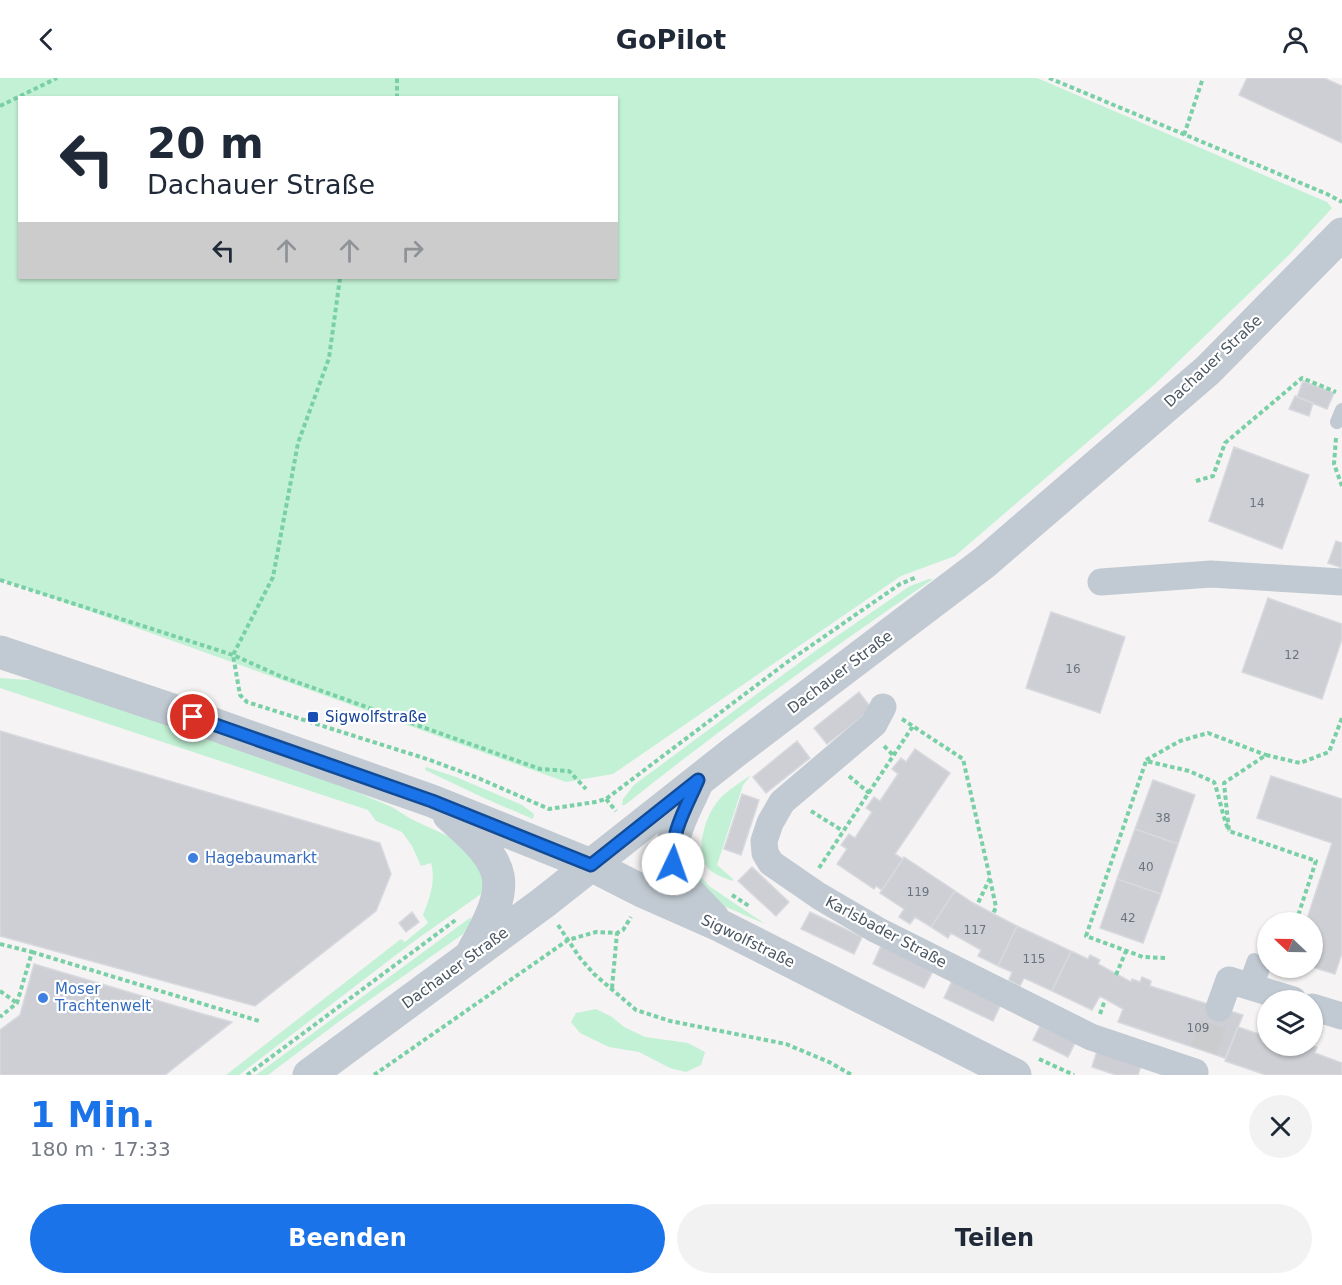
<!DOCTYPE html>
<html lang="de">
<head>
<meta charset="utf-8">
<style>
  body { margin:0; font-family:"DejaVu Sans",sans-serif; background:#f2f2f3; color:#1f2937; height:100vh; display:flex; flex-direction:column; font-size:22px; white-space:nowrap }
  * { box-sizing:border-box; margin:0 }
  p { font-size:20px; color:#747a83 }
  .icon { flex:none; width:33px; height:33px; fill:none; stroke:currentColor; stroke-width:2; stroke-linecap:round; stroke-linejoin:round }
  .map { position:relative; height:997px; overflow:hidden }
  .sheet { display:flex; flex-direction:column; background:#fff; flex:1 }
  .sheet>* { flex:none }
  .hud { position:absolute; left:18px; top:18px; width:600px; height:183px; border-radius:0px; box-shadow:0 2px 4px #0004; background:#fff; color:#1f2937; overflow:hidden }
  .needle { width:39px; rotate:292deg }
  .fabs { position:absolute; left:1257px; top:834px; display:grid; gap:12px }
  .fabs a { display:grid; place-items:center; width:66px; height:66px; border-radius:50%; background:#fff; box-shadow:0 2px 4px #0004; font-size:30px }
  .pin { position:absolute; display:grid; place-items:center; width:51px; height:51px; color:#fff; margin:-26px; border:3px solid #fff; border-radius:50%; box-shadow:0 2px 6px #0007 }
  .me { position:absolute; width:66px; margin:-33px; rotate:3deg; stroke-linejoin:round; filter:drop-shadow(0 0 4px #0008) }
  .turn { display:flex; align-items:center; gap:21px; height:126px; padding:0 30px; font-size:27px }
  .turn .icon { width:78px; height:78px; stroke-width:2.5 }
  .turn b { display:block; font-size:42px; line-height:51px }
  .lanes { display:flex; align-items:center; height:57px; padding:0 30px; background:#0003; justify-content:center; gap:30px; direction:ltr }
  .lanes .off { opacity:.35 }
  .round { display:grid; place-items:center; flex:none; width:63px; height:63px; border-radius:32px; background:#f2f2f3 }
  .summary { display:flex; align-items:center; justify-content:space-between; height:102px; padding:0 30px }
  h1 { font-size:36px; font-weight:700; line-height:45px; color:#1a73e8 }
  .button { display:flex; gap:12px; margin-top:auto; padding:12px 30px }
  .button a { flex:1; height:69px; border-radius:36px; background:#1a73e8; color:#fff; font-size:24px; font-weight:700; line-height:69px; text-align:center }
  .button a+a { background:#f2f2f3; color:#1f2937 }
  header { display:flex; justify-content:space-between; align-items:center; height:78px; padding:0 30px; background:#fff; font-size:27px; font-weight:700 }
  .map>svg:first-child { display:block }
  .green { fill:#c3f1d5; fill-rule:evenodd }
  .building { fill:#cdcfd5; stroke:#d7d9de; stroke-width:1.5 }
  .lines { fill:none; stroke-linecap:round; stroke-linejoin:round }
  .minor-tunnel { stroke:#caccce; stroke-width:27; stroke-dasharray:27 14; stroke-linecap:butt }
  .path { stroke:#7ad0a6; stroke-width:4; stroke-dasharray:4.5 3; stroke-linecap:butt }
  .service { stroke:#c1cad2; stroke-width:14 }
  .minor { stroke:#c1cad2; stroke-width:27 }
  .tertiary { stroke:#c1cad2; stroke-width:33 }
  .route-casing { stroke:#114b97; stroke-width:15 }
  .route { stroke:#1a73e8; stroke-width:10 }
  .transit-dot { fill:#1a4fb4; stroke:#fff; stroke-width:2 }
  .shop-dot { fill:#3f7fe0; stroke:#fff; stroke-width:2 }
  .labels { text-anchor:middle; stroke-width:4.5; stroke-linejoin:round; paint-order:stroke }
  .number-label { font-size:12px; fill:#6b747e }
  .street-label { font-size:15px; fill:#4a5661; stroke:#fff }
  .transit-label { font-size:15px; fill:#164399; stroke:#fff; text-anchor:start }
  .shop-label { font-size:15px; fill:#366cbe; stroke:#fff; text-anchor:start }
</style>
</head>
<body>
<header><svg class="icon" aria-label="back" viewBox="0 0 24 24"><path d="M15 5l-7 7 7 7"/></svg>GoPilot<svg class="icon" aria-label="person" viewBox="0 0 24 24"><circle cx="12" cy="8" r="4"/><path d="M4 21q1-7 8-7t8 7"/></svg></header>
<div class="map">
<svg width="1342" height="997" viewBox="0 0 1342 997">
  <rect width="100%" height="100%" fill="#f5f3f3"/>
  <path class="green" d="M 0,0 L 1037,0 L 1327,124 L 1332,130 L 1289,177 L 1155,306 L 955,478 L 901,498 L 613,696 L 566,704 L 0,501 ZM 20,20 L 616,20 L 616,200 L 20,200 Z
    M 929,501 L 933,501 C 828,573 725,647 625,727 L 622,727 L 623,721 L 634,707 L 696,661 L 818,571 L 910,508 Z
    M 0,600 L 42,603 L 342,708 L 392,729 L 411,741 L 467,767 L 487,802 L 481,816 L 413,864 L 239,997 L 226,997 L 401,861 L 405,864 L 428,845 L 423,837 C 430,820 436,802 431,785 L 421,788 L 412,768 L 402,754 L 376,743 L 368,732 L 0,610 Z
    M 426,689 L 456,699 L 522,727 L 534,736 L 533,741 L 484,720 L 425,692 Z
    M 751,697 L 743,707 L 717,787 L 733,801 L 732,803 C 723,799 709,795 705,786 C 696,768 706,737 718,723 C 726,713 740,705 751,697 Z
    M 698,795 L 709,808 L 765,846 L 708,821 L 692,799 Z
    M 471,839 L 470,845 L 463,856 L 341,942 L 268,997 L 256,997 Z
    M 596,931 L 612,939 L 624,949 L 645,959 L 688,965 L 705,974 L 701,987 L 686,994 L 670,990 L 639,974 L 609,969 L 580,955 L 571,944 L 576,935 Z"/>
  <path class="building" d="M 1247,0 L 1324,0 L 1342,8 L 1342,65 L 1239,17 Z
    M 1303,303 L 1334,315 L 1327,331 L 1297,319 Z
    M 1295,318 L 1313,325 L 1309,338 L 1289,331 Z
    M 1234,369 L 1309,397 L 1282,471 L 1209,443 Z
    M 1336,463 L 1342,465 L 1342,490 L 1328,485 Z
    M 1268,520 L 1342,546 L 1342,561 L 1322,621 L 1242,594 Z
    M 1051,534 L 1125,559 L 1100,635 L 1026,610 Z
    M 859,614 L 872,631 L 827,666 L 814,650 Z
    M 0,653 L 380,765 L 391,796 L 376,833 L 255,928 L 0,858 Z
    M 797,663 L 810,680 L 766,715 L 753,699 Z
    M 915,671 L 950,695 L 895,776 L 903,781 L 882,812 L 876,808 L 874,811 L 837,786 L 847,771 L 841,767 L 849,756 L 855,760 L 872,734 L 866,730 L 874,719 L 880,723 L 898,696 L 892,691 L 901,680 L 906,684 Z
    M 1271,698 L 1342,721 L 1342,875 L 1335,896 L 1312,889 L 1312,844 L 1306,844 L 1332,765 L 1257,740 Z
    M 1153,702 L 1195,717 L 1178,766 L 1135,751 Z
    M 742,716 L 759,722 L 741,777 L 724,771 Z
    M 1135,751 L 1178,766 L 1161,816 L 1117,801 Z
    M 904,779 L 955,813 L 931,849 L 915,839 L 910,846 L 899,839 L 904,831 L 880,815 Z
    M 752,789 L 789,824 L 776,838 L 738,803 Z
    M 1117,801 L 1161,816 L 1143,865 L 1100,850 Z
    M 955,813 L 973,825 L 1017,848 L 998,888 L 978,878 L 981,872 L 951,855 L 948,860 L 931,849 Z
    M 412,834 L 419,844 L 406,854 L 399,845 Z
    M 810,834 L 862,859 L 854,876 L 801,851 Z
    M 1017,848 L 1071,873 L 1052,913 L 1024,900 L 1020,908 L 1009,902 L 1012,894 L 998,888 Z
    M 881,868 L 933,893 L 924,910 L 873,886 Z
    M 1071,873 L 1088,881 L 1090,877 L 1100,882 L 1098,886 L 1131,904 L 1132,901 L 1140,904 L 1142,899 L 1151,903 L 1150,908 L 1243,937 L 1225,980 L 1118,944 L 1123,931 L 1100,918 L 1092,932 L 1052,913 Z
    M 34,886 L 203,936 L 232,944 L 165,997 L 0,997 L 0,952 L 20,937 Z
    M 952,903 L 1001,926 L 993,943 L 944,920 Z
    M 1040,948 L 1075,965 L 1068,979 L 1033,962 Z
    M 1238,949 L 1268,959 L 1268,968 L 1311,968 L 1317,969 L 1315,975 L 1342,985 L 1342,997 L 1266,997 L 1225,983 Z
    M 1097,973 L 1141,988 L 1138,997 L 1116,997 L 1092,989 Z"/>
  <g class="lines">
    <path class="minor-tunnel" d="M 1204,972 L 1219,930"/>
    <path class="path" d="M 1049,0 L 1327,116 L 1342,124
      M 397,20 L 397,0
      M 0,28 L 57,0
      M 1184,57 L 1203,0
      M 340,200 L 329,280 L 298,365 L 273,499 L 233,577 L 240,617 L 247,624 L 430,682 L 478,700 L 549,731 L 595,724 L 606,721 L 786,585 L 900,506 L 917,499
      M 1336,360 L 1334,386 L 1342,408
      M 1196,403 L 1213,398 L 1225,365 L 1302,300 L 1336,314
      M 0,502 L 233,577 L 280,598 L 540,691 L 569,693 L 586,711
      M 902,641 L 963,681 L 990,800 L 977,827
      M 884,668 L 894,678
      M 1146,682 L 1180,663 L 1208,655 L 1266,677
      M 849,698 L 869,715
      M 606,721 L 616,733
      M 811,733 L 843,753
      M 819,790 L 913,648
      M 990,801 L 996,829 L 993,836
      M 732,817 L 749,828
      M 1296,844 L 1316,783 L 1229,753 L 1224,705 L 1266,677 L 1300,685 L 1329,674 L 1342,640
      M 558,847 L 580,880 L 594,896 L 636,932 L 670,943 L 786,966 L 829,984 L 852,997
      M 0,866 L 32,874 L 17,925 L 0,939
      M 32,874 L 259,943
      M 1165,880 L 1143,879 L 1086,858 L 1146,683 L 1189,693 L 1214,704 C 1220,720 1222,737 1229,753
      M 1116,897 L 1126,873
      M 612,910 L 617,855
      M 0,913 L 17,925
      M 1100,936 L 1105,922
      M 1039,981 L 1074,997
      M 247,997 L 457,841
      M 374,997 L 568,862 L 596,854 L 617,855 L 623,852 L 631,839"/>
    <path class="service" d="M 1337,344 L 1342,332
      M 1245,907 L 1254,882
      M 1256,911 L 1265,885"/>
    <path class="minor" d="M 1101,504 L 1211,496 L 1342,504
      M 883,629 L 874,646 L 782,724 L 770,745 L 764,763 L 765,775 L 771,785 L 819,818 L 877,852 L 1091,959 L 1195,994
      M 1312,929 L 1342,938
      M 1219,930 L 1229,902 L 1293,922"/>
    <path class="tertiary" d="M 0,574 L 193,639 L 432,723 L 591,787 L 644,814 L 721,848 L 1015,997
      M 696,707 C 683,737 659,772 681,804 C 690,817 702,828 713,840
      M 449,737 C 509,789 512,804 473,873
      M 309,997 L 543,825 L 733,675 L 985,484 L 1208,292 L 1342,156"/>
  </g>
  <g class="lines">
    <defs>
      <path id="route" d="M 193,639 L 432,723 L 591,787 L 698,702 C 686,730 670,755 673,786"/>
    </defs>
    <use href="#route" class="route-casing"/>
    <use href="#route" class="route"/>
  </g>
  <rect class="transit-dot" x="307" y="633" width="12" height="12" rx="3"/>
  <g class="shop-dot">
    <circle cx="193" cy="780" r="6"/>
    <circle cx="43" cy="920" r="6"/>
  </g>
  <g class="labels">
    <g class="number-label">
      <text x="1257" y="429">14</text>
      <text x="1292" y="581">12</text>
      <text x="1073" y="595">16</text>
      <text x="1163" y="744">38</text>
      <text x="1146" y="793">40</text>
      <text x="918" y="818">119</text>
      <text x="1128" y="844">42</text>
      <text x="975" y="856">117</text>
      <text x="1034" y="885">115</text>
      <text x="1198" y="954">109</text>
    </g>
    <g class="street-label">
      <text transform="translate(1213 283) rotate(-43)" y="5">Dachauer Straße</text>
      <text transform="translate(840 594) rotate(-37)" y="5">Dachauer Straße</text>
      <text transform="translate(886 854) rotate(28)" y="5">Karlsbader Straße</text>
      <text transform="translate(748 863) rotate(26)" y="5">Sigwolfstraße</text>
      <text transform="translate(455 890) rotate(-36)" y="5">Dachauer Straße</text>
    </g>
    <g class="transit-label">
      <text x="325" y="644">Sigwolfstraße</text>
    </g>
    <g class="shop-label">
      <text x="205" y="785">Hagebaumarkt</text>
      <text x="55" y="916">Moser<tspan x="55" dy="17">Trachtenwelt</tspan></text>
    </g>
  </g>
</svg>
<div class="fabs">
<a><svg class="needle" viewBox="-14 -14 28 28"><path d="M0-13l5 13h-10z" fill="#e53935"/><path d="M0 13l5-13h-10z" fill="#747a83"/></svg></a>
<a><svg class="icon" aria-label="layers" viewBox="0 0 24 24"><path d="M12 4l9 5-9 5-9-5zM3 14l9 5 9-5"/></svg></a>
</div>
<div class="pin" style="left:193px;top:639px;background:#d93025"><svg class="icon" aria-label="arrive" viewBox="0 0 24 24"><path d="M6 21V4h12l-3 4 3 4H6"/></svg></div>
<svg class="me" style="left:673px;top:786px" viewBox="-20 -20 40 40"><circle r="19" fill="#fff"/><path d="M0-13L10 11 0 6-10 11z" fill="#1a73e8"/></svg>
<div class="hud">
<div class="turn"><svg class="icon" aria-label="left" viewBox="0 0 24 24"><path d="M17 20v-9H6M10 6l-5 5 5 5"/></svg><div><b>20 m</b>Dachauer Straße</div></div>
<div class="lanes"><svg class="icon" aria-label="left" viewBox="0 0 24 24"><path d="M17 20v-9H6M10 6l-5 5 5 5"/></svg><svg class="icon off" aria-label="ahead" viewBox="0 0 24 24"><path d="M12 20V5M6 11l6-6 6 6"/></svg><svg class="icon off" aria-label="ahead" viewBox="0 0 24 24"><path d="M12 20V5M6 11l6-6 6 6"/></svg><svg class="icon off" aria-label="right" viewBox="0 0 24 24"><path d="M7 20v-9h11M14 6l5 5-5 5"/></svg></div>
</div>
</div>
<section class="sheet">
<div class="summary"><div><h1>1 Min.</h1><p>180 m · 17:33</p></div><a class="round"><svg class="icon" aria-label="close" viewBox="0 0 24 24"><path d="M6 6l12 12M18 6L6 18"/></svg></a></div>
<div class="button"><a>Beenden</a><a>Teilen</a></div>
</section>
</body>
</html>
